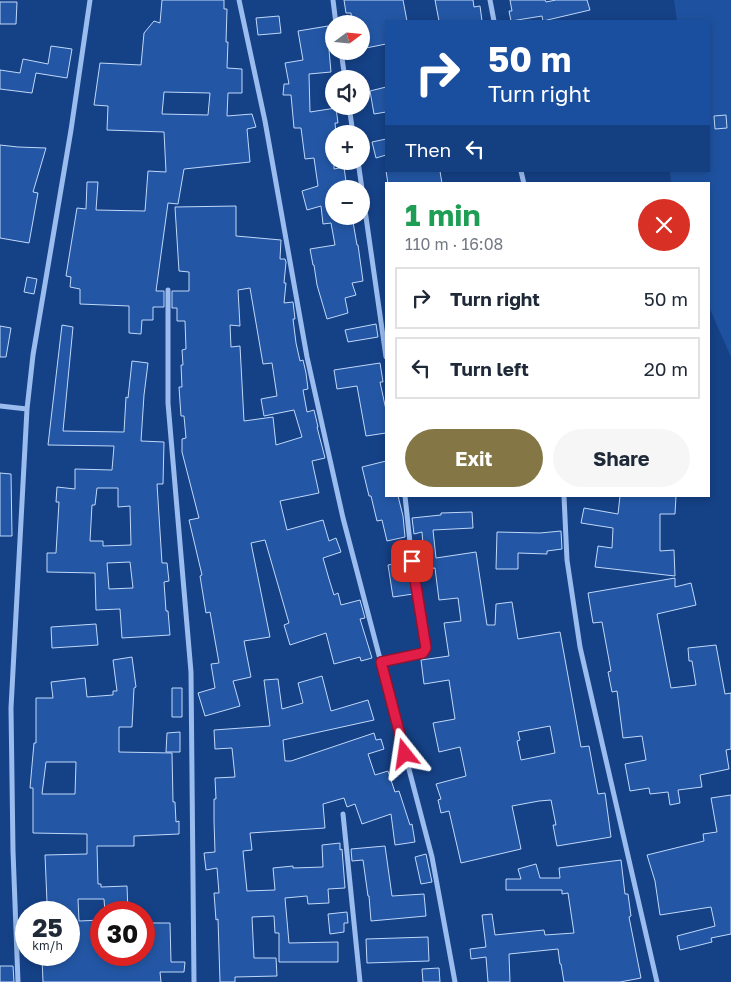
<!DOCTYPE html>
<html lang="en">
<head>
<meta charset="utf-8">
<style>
  body { margin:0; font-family:"Golos Text",sans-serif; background:#f6f6f7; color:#1f2937; height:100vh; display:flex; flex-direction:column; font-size:19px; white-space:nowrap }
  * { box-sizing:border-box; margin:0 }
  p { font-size:16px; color:#747a83 }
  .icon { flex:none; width:28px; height:28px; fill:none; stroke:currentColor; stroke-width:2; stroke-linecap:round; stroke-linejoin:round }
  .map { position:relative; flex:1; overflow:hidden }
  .sheet { position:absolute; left:385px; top:182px; width:325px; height:315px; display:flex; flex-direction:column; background:#fff; border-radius:0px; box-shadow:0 2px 8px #0003 }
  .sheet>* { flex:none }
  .guide { position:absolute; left:385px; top:20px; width:325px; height:152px; border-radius:0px; box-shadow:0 2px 8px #0003; background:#1a4fa0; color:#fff; overflow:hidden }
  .needle { width:32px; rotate:74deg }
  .controls { position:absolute; left:325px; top:15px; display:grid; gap:10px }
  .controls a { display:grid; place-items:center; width:45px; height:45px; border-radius:50%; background:#fff; box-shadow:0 2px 8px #0003; font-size:25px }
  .speed { position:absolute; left:15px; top:901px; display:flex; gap:10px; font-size:25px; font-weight:700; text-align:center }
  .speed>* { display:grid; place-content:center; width:65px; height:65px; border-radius:50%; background:#fff; box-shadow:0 2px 8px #0003; line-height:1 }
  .speed small { font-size:12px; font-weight:400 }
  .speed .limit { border:8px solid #d22; background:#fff; color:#111 }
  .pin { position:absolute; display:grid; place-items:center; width:42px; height:42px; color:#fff; margin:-21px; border-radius:10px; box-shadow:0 2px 8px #0006 }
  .me { position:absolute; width:55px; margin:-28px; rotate:345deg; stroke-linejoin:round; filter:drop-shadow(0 0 4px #0008) }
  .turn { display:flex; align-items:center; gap:18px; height:105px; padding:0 20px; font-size:22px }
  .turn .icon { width:65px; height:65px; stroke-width:2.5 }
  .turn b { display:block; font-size:35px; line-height:42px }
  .then { display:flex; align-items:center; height:48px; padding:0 20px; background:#0003; gap:10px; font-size:19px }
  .round { display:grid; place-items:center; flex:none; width:52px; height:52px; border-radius:26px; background:#f6f6f7 }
  .summary { display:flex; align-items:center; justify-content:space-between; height:85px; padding:0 20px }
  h1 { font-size:30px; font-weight:700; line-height:38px; color:#1e9e55 }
  .primary-button { display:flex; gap:10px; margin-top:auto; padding:10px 20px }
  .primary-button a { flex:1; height:58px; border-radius:30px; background:#847745; color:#fff; font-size:20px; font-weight:700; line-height:58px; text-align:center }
  .primary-button a+a { background:#f6f6f7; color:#1f2937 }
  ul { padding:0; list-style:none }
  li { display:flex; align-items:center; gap:15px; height:62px; margin:0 10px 8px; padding:0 10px; border:2px solid #e0e1e3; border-radius:0px }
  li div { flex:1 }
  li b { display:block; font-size:19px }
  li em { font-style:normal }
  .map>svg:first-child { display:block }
  .green { fill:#1e52a0 }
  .building { fill:#2357a5; stroke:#c0d8fa; fill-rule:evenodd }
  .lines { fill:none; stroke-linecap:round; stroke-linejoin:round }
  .minor { stroke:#9abcee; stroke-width:5 }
  .route-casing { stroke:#92132f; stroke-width:12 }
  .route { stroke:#e11d48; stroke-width:9 }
</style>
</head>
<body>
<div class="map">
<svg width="731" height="982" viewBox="0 0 731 982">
  <rect width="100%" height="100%" fill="#154186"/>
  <path class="green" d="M 674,0 L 731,0 L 731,357 L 709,307 L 709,184 L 671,184 L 670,171 L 709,171 L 709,21 L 677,21 Z"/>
  <path class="building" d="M 162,0 L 224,0 L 224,9 L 227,9 L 226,42 L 228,42 L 227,68 L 242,69 L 242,93 L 228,93 L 227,116 L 252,114 L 256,127 L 247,129 L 250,162 L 184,169 L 178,204 L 168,203 L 156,291 L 164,291 L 164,307 L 153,307 L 153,320 L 142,320 L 141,334 L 129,333 L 129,306 L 80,304 L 80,289 L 70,287 L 71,277 L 66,276 L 77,208 L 86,209 L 87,182 L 98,182 L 96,210 L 145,211 L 148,171 L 166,172 L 164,132 L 107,130 L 108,106 L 94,105 L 100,63 L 141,65 L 144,33 L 154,21 L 160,23 ZM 164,92 L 210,93 L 208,115 L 162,114 Z
    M 344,0 L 403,0 L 407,21 L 386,21 L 386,44 L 361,49 L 361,24 L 352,24 L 351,13 L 346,13 Z
    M 435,0 L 473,0 L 474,7 L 480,6 L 482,21 L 439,21 Z
    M 510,0 L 545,0 L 546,2 L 556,0 L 587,0 L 590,10 L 543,21 L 542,16 L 511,21 L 509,11 L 512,11 Z
    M 0,2 L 17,2 L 16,24 L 0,24 Z
    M 279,16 L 281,33 L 258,35 L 256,18 Z
    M 328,26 L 331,49 L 329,50 L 331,72 L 309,74 L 310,112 L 336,108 L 338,123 L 335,123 L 336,134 L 334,134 L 334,169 L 344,167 L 347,189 L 334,189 L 334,216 L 352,216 L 357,245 L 358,245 L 363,281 L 352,283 L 356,295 L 345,298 L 348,313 L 327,319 L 317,285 L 314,265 L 313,265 L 310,249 L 335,245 L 331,223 L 323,224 L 321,206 L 307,210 L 302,191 L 318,186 L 314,158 L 305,159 L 301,128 L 294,128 L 291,95 L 283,95 L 284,84 L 289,84 L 285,63 L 303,60 L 298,31 Z
    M 51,46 L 72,49 L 67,78 L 36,73 L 32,93 L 0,89 L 0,70 L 20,73 L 23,59 L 48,64 Z
    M 386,87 L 386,112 L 374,114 L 370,91 Z
    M 726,115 L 727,128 L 715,129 L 714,116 Z
    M 386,139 L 386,155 L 376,158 L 372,142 Z
    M 0,145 L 18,147 L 46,148 L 33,192 L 38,193 L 29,243 L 0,238 Z
    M 386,171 L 440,171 L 442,184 L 388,184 Z
    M 236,206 L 236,236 L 281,240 L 280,259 L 285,259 L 286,262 L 284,283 L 286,283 L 284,303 L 293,302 L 295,319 L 293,319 L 296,343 L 300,361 L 303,360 L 306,373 L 308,389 L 303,390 L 307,412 L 314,410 L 318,427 L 317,427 L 325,458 L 312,461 L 319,493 L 280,501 L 287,530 L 323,520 L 329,541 L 336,538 L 341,552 L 323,558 L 329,579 L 334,595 L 338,593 L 341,605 L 360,600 L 365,618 L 360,619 L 372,658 L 361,661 L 360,657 L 334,664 L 326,633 L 290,645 L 284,625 L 289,623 L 265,540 L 251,543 L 270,637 L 244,641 L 251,677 L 233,681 L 240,706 L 205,716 L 198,693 L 215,688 L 211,664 L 219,663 L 210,612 L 206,613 L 200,576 L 202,575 L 189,520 L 199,518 L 182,452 L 182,439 L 186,438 L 184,416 L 181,416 L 179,387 L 182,387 L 181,365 L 183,365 L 182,350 L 186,349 L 185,321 L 177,321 L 177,308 L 172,308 L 172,291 L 189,291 L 189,272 L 179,271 L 175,207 ZM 250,288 L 263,364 L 272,363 L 277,396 L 261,399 L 264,416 L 294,410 L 302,437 L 276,445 L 273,417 L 244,421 L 240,346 L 231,347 L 230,325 L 240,326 L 238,290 Z
    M 27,277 L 37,279 L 34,294 L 24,292 Z
    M 376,324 L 378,337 L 348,342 L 345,330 Z
    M 62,325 L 73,327 L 63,431 L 124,432 L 126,397 L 128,398 L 132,361 L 148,363 L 144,395 L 141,441 L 164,442 L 163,484 L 157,484 L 162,563 L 167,563 L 169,581 L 164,582 L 166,611 L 168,611 L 170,635 L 122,638 L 120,609 L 96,610 L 95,573 L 47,572 L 47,553 L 56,553 L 59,502 L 56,502 L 57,487 L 75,489 L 75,469 L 112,470 L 114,446 L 48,445 ZM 97,488 L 118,488 L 118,507 L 130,506 L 131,545 L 103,546 L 103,541 L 90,541 L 92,505 L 95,505 ZM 130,562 L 133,588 L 109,589 L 107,563 Z
    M 0,326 L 11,328 L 6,357 L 0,357 Z
    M 380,363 L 383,382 L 380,382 L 386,410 L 386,433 L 366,436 L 357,386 L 337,389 L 334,370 Z
    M 386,461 L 386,496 L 398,496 L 403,516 L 405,537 L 387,541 L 382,520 L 377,521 L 371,496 L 369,496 L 362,467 Z
    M 0,473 L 11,474 L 12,536 L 0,536 Z
    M 620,496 L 676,496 L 675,514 L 660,514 L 660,551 L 674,550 L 675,576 L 595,567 L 598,546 L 612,548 L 613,528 L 581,523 L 584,508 L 618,514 Z
    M 472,512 L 473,528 L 433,530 L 436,558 L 476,552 L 487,625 L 495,625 L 496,604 L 512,602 L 518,639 L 560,632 L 581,747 L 589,746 L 598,794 L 605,793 L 611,837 L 557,846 L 553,825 L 556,825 L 551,800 L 539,801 L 512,806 L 521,849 L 461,863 L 449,811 L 441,813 L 438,800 L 441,799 L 436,784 L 466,776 L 460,747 L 439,752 L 433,723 L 455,719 L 449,680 L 424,684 L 421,660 L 449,656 L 444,623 L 461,621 L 458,598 L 439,600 L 435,568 L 418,570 L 416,560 L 424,558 L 422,532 L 414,534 L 412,518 L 441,515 L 441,513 ZM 550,726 L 555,753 L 521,760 L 517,741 L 520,740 L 518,732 Z
    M 561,531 L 562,549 L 547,551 L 547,554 L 518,553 L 518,569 L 496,569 L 497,532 L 540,533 Z
    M 408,561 L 413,594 L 393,597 L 388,565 Z
    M 675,578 L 675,587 L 691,583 L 696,605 L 657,614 L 671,688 L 696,685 L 692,661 L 689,661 L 688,648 L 716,645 L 725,694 L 731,693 L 731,749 L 726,750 L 729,769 L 700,775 L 702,787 L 678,790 L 680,803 L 670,805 L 668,792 L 650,794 L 649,788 L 630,791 L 625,764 L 646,760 L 642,736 L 623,738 L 617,691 L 612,692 L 608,672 L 611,671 L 602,622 L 593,623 L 588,593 Z
    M 96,624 L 98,645 L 52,648 L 51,627 Z
    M 132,657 L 136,687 L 134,688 L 132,727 L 119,727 L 119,752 L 172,753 L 173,802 L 175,802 L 176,822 L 179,821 L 179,834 L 134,836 L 134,846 L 97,846 L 98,884 L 101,884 L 101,887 L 127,886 L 128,912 L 105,912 L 104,899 L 78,899 L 79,921 L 101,920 L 101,956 L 144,955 L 144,923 L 170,923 L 171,962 L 185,962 L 184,972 L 160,972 L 161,982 L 43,982 L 42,958 L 69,957 L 69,912 L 40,912 L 39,903 L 47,902 L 45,855 L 87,854 L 87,834 L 33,833 L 33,788 L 30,788 L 34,743 L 36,743 L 36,698 L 53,698 L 51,682 L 85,678 L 87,697 L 113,695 L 113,691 L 117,691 L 113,660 ZM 46,762 L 76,762 L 75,794 L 42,794 Z
    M 322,676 L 331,711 L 368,700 L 374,720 L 283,740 L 285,761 L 291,761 L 374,733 L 376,740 L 381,739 L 384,749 L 368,754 L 375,775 L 388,771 L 395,792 L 399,791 L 410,825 L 412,824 L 415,842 L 395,845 L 391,814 L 362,824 L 355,804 L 347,807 L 344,798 L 323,804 L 325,828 L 250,833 L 252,850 L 243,851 L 247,891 L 275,890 L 273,868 L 293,866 L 293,868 L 323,867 L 322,845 L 340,843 L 340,850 L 342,849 L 345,888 L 328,889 L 329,903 L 308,904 L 307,896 L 285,898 L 289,943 L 338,942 L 338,962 L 279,962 L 279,933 L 275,933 L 274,916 L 252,917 L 254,958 L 276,958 L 277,976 L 235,977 L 235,982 L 220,982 L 218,919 L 216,920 L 214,893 L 219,893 L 217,868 L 206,870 L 204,853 L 215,852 L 214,821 L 214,799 L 216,799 L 215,778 L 235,777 L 232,748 L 215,749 L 214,730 L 270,726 L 264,680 L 278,679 L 282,709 L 303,703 L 298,683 Z
    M 172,688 L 182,688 L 182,717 L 172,717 Z
    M 180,732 L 180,752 L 166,752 L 167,733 Z
    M 731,795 L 731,934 L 711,938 L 712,942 L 680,950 L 677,936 L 715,926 L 711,907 L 660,915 L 655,881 L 647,855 L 704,841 L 703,834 L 717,832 L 711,798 Z
    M 385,846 L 392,896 L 424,894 L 426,916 L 371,921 L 369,896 L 368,896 L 363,860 L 352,861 L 351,849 Z
    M 426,854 L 432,882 L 421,884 L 415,857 Z
    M 621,860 L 625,894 L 628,894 L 631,916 L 629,917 L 641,978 L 620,982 L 564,982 L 561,964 L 560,964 L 558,949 L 509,954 L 510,982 L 488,982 L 486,957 L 471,959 L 470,949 L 486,947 L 482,915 L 492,914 L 495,935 L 544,930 L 545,935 L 574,933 L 568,893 L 562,894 L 562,890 L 506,890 L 506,879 L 521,879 L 518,869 L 536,864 L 540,878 L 560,878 L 559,868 Z
    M 347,912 L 348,923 L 344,923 L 344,932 L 330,934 L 328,914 Z
    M 428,937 L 429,961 L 367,963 L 366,939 Z
    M 0,966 L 13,966 L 14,982 L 0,982 Z
    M 439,968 L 440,982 L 423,982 L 422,969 Z"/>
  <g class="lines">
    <path class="minor" d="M 239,0 L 265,121 L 307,357 L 343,518 L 432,857 L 455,982
      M 333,0 L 336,24
      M 490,0 L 494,21
      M 341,51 L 345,79
      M 349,106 L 353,134
      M 358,161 L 386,357
      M 521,171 L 524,184
      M 168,290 L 168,403 L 191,672 L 194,982
      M 0,406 L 27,409
      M 564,496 L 567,560 L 580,647 L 657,982
      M 381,662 L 423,653 L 426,648 L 412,561 L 405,496
      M 343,814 L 360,982
      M 18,982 L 13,851 L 11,708 L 27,409 L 33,355 L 71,130 L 90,0"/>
  </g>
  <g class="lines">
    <defs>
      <path id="route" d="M 405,754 L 381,662 L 423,653 L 426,648 L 412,561"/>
    </defs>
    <use href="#route" class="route-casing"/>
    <use href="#route" class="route"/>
  </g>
</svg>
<div class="controls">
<a><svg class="needle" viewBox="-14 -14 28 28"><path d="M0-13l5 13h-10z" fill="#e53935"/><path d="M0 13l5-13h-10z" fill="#747a83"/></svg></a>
<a><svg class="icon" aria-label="sound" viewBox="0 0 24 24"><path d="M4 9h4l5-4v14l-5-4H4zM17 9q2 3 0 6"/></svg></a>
<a>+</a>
<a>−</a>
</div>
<div class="speed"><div>25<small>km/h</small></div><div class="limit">30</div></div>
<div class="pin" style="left:412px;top:561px;background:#d93025"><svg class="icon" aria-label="arrive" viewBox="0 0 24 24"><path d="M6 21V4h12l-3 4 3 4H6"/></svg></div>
<svg class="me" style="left:405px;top:754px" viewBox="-20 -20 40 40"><path d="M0-17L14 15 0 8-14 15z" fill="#e11d48" stroke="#fff" stroke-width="4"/></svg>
<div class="guide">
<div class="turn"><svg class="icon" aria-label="right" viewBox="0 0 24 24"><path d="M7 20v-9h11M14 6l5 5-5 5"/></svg><div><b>50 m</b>Turn right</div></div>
<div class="then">Then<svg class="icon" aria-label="left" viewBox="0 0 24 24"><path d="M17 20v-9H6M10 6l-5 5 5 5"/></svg></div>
</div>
<section class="sheet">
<div class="summary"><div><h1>1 min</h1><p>110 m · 16:08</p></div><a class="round" style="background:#d93025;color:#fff"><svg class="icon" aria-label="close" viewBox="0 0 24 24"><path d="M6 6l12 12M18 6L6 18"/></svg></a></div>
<ul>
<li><svg class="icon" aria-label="right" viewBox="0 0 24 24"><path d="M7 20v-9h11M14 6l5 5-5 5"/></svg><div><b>Turn right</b></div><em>50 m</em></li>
<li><svg class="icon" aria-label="left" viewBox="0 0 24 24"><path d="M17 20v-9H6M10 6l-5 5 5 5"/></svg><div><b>Turn left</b></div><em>20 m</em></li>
</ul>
<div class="primary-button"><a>Exit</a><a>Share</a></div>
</section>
</div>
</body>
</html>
